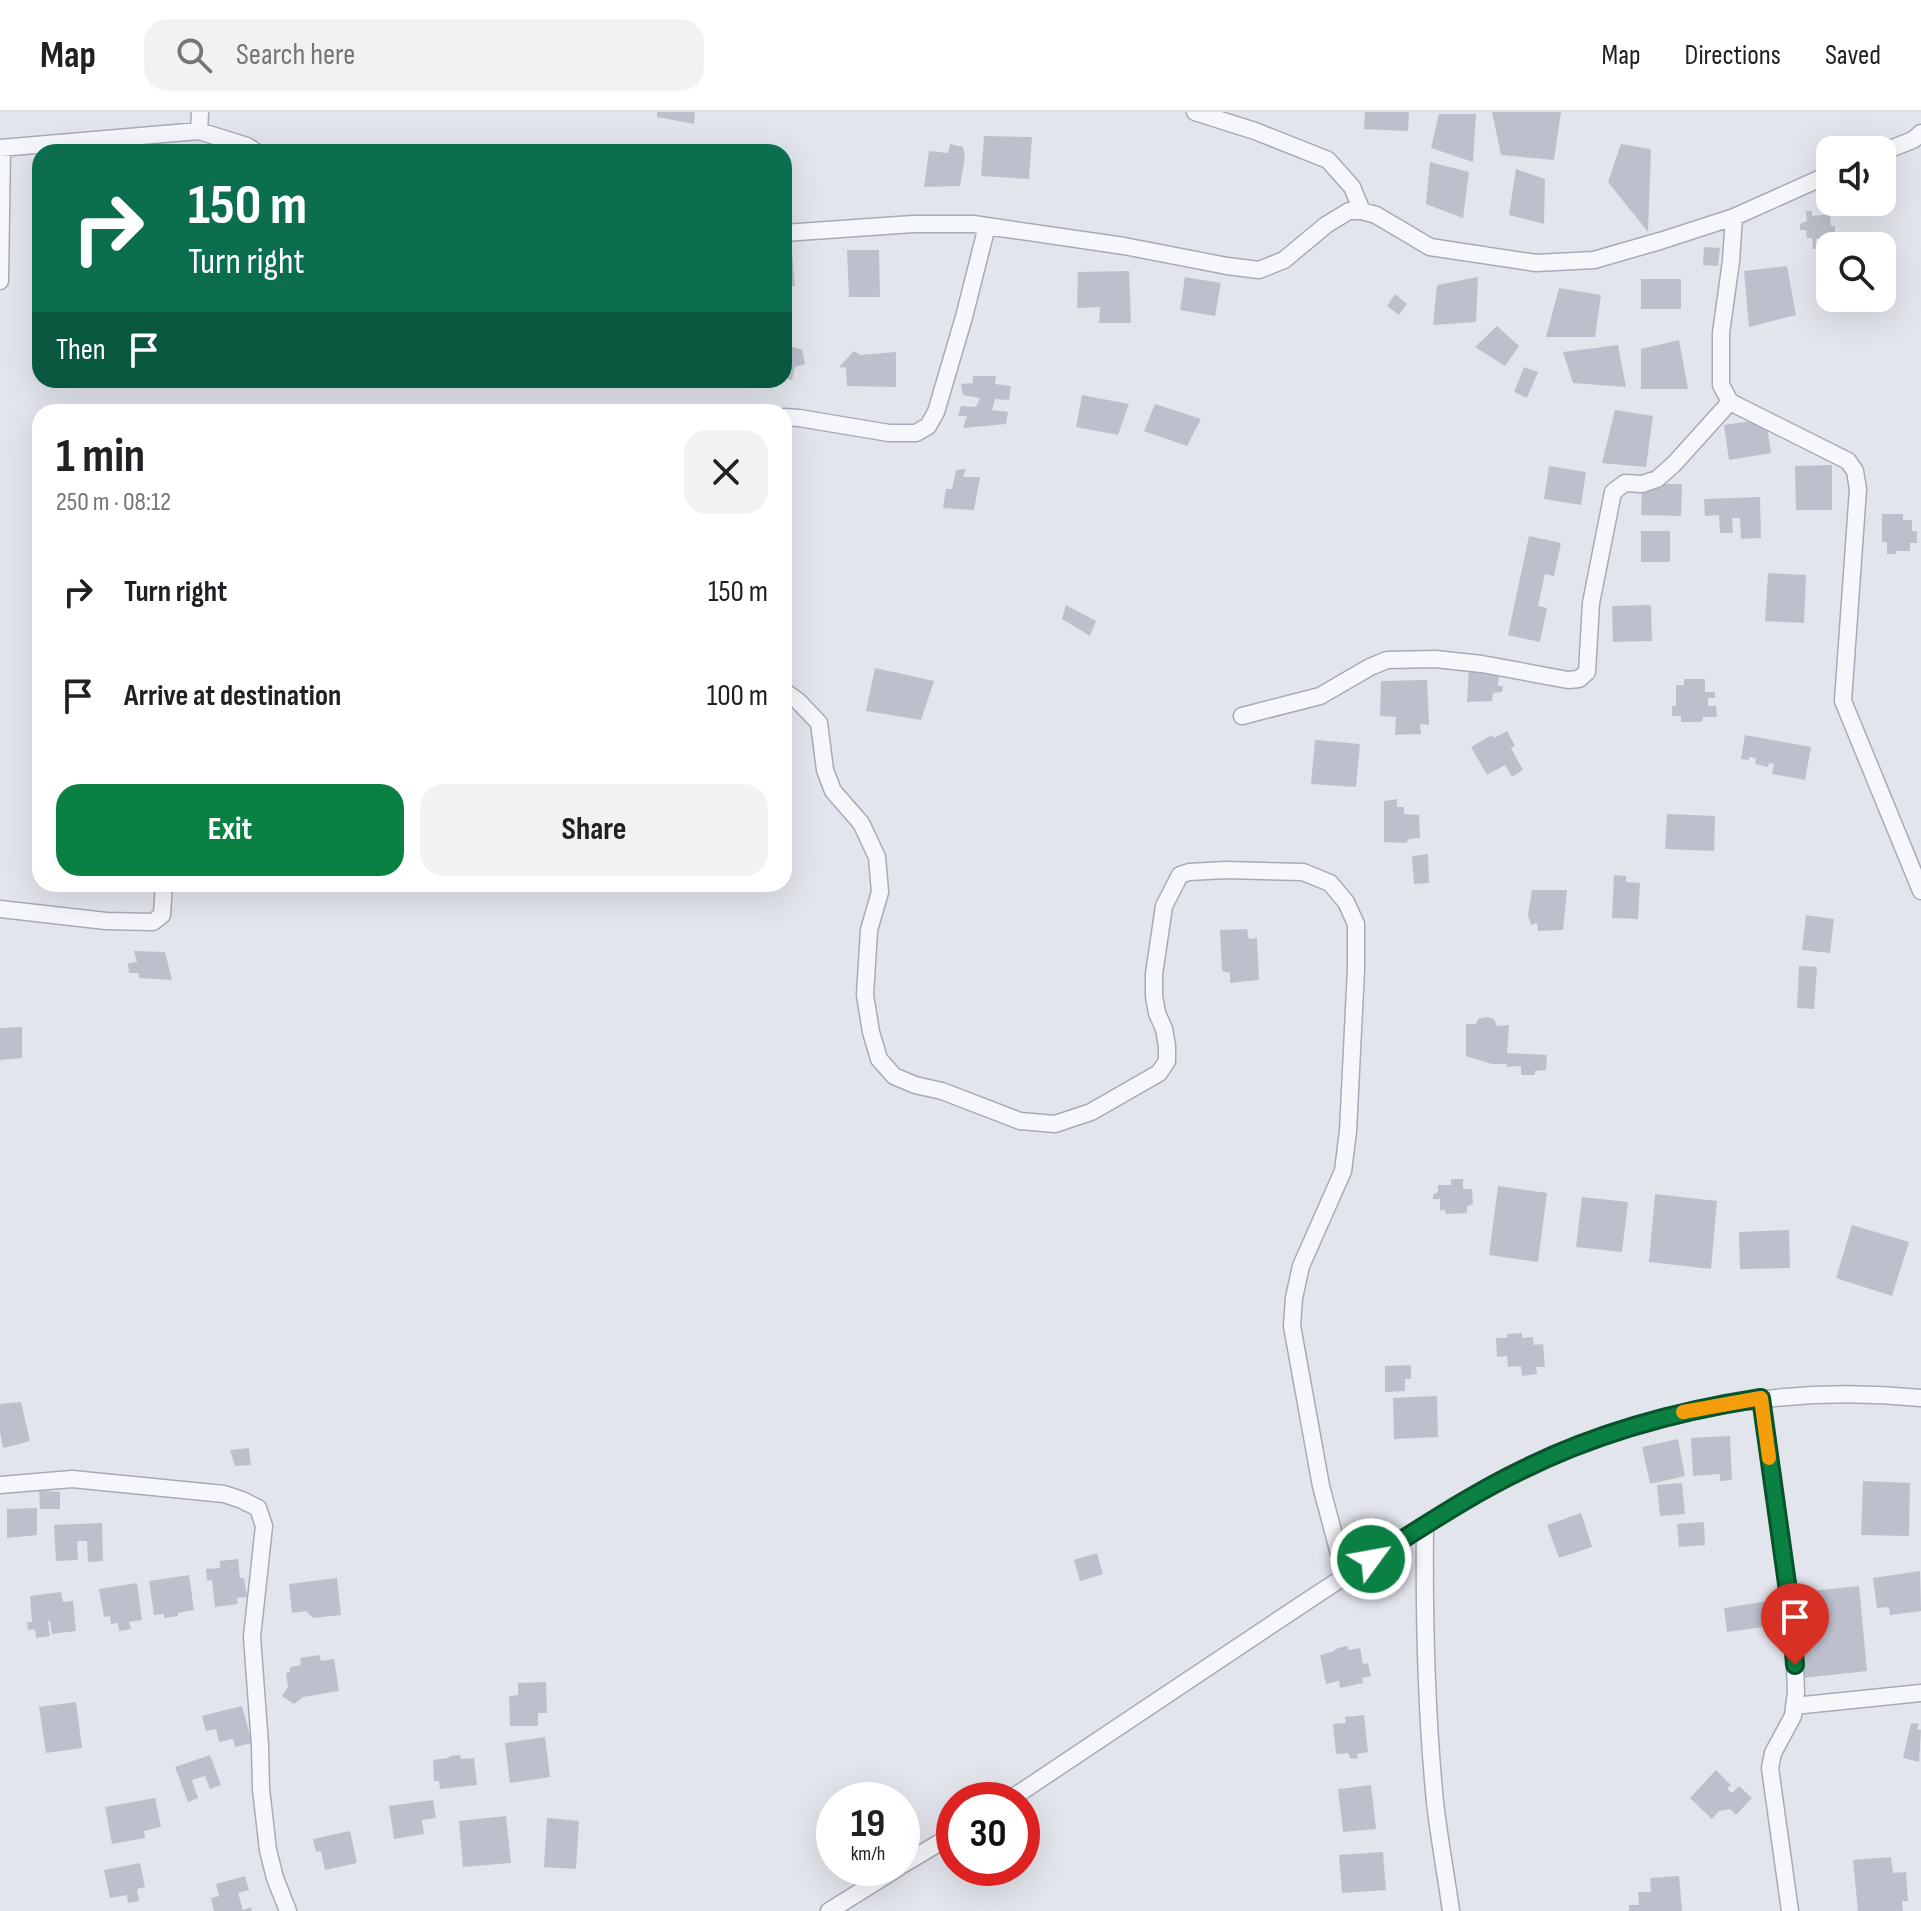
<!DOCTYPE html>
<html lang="en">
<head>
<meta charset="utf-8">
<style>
  body { margin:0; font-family:"Sofia Sans Condensed",sans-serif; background:#f2f2f2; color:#202124; height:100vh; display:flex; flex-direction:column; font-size:30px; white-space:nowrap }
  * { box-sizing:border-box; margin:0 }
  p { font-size:26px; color:#757577 }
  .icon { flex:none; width:44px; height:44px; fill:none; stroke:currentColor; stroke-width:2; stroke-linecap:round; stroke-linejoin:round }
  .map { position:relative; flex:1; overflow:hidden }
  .panel { position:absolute; left:32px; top:292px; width:760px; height:488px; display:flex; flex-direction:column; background:#fff; border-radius:24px; box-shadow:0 8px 32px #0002 }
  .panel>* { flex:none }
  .guide { position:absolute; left:32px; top:32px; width:760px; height:244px; border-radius:24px; box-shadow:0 8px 32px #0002; background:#0b6e4f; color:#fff; overflow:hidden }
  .tools { position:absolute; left:1816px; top:24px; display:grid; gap:16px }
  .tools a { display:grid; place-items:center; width:80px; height:80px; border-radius:16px; background:#fff; box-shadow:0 8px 32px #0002; font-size:40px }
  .speed { position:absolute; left:816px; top:1670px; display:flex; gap:16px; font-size:40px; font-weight:700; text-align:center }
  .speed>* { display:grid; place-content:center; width:104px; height:104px; border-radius:50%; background:#fff; box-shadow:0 8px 32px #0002; line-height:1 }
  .speed small { font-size:20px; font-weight:400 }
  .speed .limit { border:12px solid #d22; background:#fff; color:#111 }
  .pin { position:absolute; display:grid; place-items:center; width:68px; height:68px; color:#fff; margin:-82px -34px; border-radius:50% 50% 50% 0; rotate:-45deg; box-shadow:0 0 8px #0007 }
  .pin .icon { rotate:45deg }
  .me { position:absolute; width:88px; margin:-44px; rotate:58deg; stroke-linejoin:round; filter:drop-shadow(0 0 6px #0008) }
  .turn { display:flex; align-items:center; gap:28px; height:168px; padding:0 24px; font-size:36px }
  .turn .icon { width:104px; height:104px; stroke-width:2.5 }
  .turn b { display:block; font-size:56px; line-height:68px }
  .then { display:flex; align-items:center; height:76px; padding:0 24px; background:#0003; gap:16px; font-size:30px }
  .round { display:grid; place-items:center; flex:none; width:84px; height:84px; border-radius:24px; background:#f2f2f2 }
  .head { display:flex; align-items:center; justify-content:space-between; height:136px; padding:0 24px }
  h1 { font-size:48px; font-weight:700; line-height:60px }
  .primary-button { display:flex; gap:16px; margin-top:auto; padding:16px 24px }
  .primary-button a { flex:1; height:92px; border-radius:24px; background:#0b8043; color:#fff; font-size:32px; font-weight:700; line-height:92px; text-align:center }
  .primary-button a+a { background:#f2f2f2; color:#202124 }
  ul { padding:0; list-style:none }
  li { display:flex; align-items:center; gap:24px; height:104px; padding:0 24px }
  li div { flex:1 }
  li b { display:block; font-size:30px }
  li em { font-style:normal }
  header { display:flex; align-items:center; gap:48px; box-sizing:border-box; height:112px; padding:0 40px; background:#fff; border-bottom:2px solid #e0e0e0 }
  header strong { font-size:38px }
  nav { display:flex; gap:44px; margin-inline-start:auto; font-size:28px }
  .search { width:560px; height:72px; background:#f2f2f2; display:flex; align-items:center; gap:20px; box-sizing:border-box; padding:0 28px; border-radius:24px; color:#757577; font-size:30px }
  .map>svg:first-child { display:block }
  .building { fill:#bdc0cc }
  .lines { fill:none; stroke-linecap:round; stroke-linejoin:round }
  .street-casing { stroke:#a7abb7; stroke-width:19 }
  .street { stroke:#f6f7fa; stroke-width:16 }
  .route-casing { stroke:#07532c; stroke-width:20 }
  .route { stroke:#0b8043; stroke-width:14 }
  .slow { stroke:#f59e0b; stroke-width:14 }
</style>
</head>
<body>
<header>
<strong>Map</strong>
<div class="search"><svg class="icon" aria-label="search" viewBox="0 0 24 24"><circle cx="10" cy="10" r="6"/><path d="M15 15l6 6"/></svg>Search here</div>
<nav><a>Map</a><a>Directions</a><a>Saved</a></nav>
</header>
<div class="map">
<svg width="1921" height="1799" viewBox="0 0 1921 1799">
  <rect width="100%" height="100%" fill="#e3e5ec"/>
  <path class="building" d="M 657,0 L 695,0 L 694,12 L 657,5 Z
    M 1365,0 L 1409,0 L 1408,19 L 1364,17 Z
    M 1492,0 L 1561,0 L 1554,48 L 1501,43 Z
    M 1439,2 L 1476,2 L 1473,50 L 1431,36 Z
    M 984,24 L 1032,25 L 1029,67 L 981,64 Z
    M 950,32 L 963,35 L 965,45 L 960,74 L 924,75 L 929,39 L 948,41 Z
    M 1621,32 L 1651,37 L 1648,120 L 1608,70 Z
    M 1430,50 L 1469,60 L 1463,106 L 1426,92 Z
    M 1516,57 L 1545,67 L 1544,112 L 1509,103 Z
    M 1806,99 L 1812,99 L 1812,104 L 1830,102 L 1831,114 L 1835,114 L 1835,126 L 1816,127 L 1816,137 L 1813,137 L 1812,126 L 1807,126 L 1806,118 L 1800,118 L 1800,112 L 1807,109 Z
    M 1704,135 L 1720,136 L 1718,154 L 1703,153 Z
    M 847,138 L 879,138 L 880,185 L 849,185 Z
    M 792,140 L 795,174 L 784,174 L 784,141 Z
    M 1787,154 L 1796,203 L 1749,215 L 1744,159 Z
    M 1129,159 L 1131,211 L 1099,211 L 1100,195 L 1077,196 L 1078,160 Z
    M 1185,165 L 1221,171 L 1215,204 L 1180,198 Z
    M 1478,165 L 1476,210 L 1433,213 L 1437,173 Z
    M 1641,167 L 1681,167 L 1681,197 L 1641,197 Z
    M 1559,176 L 1601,183 L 1595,225 L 1546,225 Z
    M 1395,182 L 1407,192 L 1399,203 L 1387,194 Z
    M 1497,214 L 1519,234 L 1505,254 L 1475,235 Z
    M 1679,228 L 1688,277 L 1641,277 L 1641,237 Z
    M 784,232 L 802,238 L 805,252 L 795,255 L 792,268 L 784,266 Z
    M 1618,233 L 1626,275 L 1573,271 L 1563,240 Z
    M 854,239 L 860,243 L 896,240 L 896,275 L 847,274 L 846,256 L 839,255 Z
    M 1524,255 L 1538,260 L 1527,286 L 1514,280 Z
    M 973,264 L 996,264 L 995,272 L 1011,274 L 1009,288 L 995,287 L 992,298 L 1008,300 L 1006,312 L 963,316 L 967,304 L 958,304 L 961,294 L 976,295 L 980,286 L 963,283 L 961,272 L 973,271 Z
    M 1082,283 L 1129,292 L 1118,323 L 1076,315 Z
    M 1155,292 L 1201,307 L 1187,334 L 1144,319 Z
    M 1615,298 L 1653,304 L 1646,355 L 1602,351 Z
    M 1766,307 L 1771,341 L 1729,348 L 1724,313 Z
    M 1832,353 L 1832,398 L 1796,398 L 1795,354 Z
    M 1549,354 L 1586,360 L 1581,393 L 1544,387 Z
    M 966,357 L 963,365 L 980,365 L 974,398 L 943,396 L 946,377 L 952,377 L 956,358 Z
    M 1642,372 L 1682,372 L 1681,404 L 1641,403 Z
    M 1760,385 L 1761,426 L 1741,427 L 1740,406 L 1732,406 L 1733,421 L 1720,421 L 1719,403 L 1705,404 L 1704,387 Z
    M 1882,402 L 1903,402 L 1903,408 L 1912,408 L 1912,419 L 1917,419 L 1917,431 L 1910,431 L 1910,439 L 1896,439 L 1896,442 L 1887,442 L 1887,430 L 1882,430 Z
    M 1641,419 L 1670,419 L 1670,450 L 1641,450 Z
    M 1529,424 L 1561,431 L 1554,464 L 1545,462 L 1538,494 L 1547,496 L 1540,530 L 1508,523 Z
    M 1768,461 L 1806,463 L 1804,511 L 1765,509 Z
    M 1066,493 L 1096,509 L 1090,524 L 1062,507 Z
    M 1651,493 L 1652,529 L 1613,530 L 1612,494 Z
    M 1469,554 L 1488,557 L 1488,561 L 1499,561 L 1498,574 L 1503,574 L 1502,580 L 1493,581 L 1492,589 L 1467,590 Z
    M 875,556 L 934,569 L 921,608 L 866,599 Z
    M 1684,567 L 1705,567 L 1705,580 L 1715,580 L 1715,586 L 1708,586 L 1708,594 L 1716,594 L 1717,605 L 1703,605 L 1702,610 L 1681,610 L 1681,604 L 1672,604 L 1672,594 L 1676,594 L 1676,573 L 1684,573 Z
    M 1427,568 L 1429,613 L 1420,612 L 1421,622 L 1395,623 L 1396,605 L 1380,604 L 1381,569 Z
    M 1507,619 L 1515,634 L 1511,636 L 1523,658 L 1512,665 L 1505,653 L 1487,663 L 1471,635 L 1492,623 L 1494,626 Z
    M 1745,623 L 1811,635 L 1805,668 L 1772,662 L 1774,652 L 1769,651 L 1768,655 L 1755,652 L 1756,646 L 1749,645 L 1749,648 L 1741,647 Z
    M 1315,628 L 1360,632 L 1356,675 L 1311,672 Z
    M 1397,687 L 1397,695 L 1404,695 L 1404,702 L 1419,703 L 1420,726 L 1409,727 L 1406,731 L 1384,730 L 1384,689 Z
    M 1667,702 L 1715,704 L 1714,739 L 1665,737 Z
    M 1428,742 L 1429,771 L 1414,772 L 1412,744 Z
    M 1614,763 L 1626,764 L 1626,770 L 1640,771 L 1638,807 L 1612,806 Z
    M 1532,778 L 1567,778 L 1563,818 L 1538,819 L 1537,811 L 1531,813 L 1528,803 Z
    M 1806,803 L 1834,807 L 1830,841 L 1802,838 Z
    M 1247,817 L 1249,827 L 1257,826 L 1259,868 L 1230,871 L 1230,861 L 1222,859 L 1220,818 Z
    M 134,839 L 165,840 L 172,868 L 139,866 L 139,861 L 129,861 L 128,851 L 137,850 Z
    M 1799,854 L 1817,855 L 1814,897 L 1797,896 Z
    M 1487,905 L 1494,907 L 1497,914 L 1509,913 L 1507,941 L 1547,943 L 1546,958 L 1535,959 L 1535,963 L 1521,963 L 1521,954 L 1506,955 L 1507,952 L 1492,952 L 1466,944 L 1466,912 L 1476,912 L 1478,907 Z
    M 22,915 L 22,946 L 0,948 L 0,916 Z
    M 1451,1067 L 1463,1067 L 1463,1077 L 1472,1077 L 1473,1092 L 1467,1094 L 1467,1101 L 1446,1102 L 1444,1097 L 1440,1099 L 1440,1087 L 1433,1087 L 1433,1083 L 1438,1080 L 1438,1073 L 1451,1073 Z
    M 1498,1074 L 1547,1081 L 1538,1150 L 1489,1143 Z
    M 1655,1082 L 1717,1089 L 1711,1157 L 1649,1150 Z
    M 1582,1085 L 1628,1090 L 1622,1140 L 1576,1135 Z
    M 1852,1113 L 1909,1130 L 1892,1184 L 1836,1166 Z
    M 1789,1118 L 1790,1156 L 1740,1157 L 1739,1120 Z
    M 1522,1221 L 1522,1226 L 1533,1225 L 1534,1233 L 1543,1232 L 1545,1255 L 1536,1255 L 1537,1262 L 1522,1264 L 1521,1254 L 1508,1255 L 1507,1244 L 1497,1245 L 1496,1226 L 1507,1226 L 1507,1222 Z
    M 1411,1253 L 1411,1267 L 1405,1267 L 1405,1279 L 1385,1280 L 1385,1254 Z
    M 1437,1284 L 1438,1325 L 1394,1327 L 1393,1286 Z
    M 21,1290 L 30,1329 L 3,1336 L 0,1320 L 0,1292 Z
    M 1730,1324 L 1732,1368 L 1720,1369 L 1720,1362 L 1693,1364 L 1691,1326 Z
    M 1678,1327 L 1685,1364 L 1650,1372 L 1642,1335 Z
    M 249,1336 L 251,1353 L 235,1354 L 230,1338 Z
    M 1863,1369 L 1910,1371 L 1909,1424 L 1861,1423 Z
    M 1682,1371 L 1685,1402 L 1660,1404 L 1657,1373 Z
    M 39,1378 L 60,1380 L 60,1397 L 40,1397 Z
    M 37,1396 L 37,1423 L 7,1426 L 7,1397 Z
    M 1581,1401 L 1592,1435 L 1559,1446 L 1547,1413 Z
    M 1704,1410 L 1705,1433 L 1679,1435 L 1677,1412 Z
    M 102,1411 L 103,1449 L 88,1450 L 87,1429 L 77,1429 L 78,1448 L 56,1449 L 54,1413 Z
    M 1097,1441 L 1103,1462 L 1080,1469 L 1074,1448 Z
    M 238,1447 L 240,1466 L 244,1466 L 247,1485 L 237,1486 L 238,1492 L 215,1495 L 212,1468 L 207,1469 L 206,1457 L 220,1456 L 220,1449 Z
    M 1920,1459 L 1921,1499 L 1890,1503 L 1889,1495 L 1877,1496 L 1873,1466 Z
    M 189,1463 L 194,1498 L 178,1501 L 178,1504 L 164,1506 L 164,1502 L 154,1503 L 149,1469 Z
    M 337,1466 L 341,1503 L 313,1506 L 306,1499 L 292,1501 L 289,1472 Z
    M 137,1471 L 142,1508 L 129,1510 L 131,1517 L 119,1519 L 118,1511 L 111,1512 L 110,1504 L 104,1505 L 99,1477 Z
    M 1859,1474 L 1867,1559 L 1803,1566 L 1794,1481 Z
    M 61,1480 L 63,1490 L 73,1489 L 76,1519 L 52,1522 L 50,1509 L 48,1509 L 50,1524 L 36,1526 L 35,1517 L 28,1518 L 27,1510 L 32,1510 L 30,1484 Z
    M 1769,1489 L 1772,1514 L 1727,1520 L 1724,1496 Z
    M 1347,1534 L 1348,1538 L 1360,1536 L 1363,1552 L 1368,1551 L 1371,1564 L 1362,1566 L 1363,1571 L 1340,1576 L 1339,1569 L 1326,1572 L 1320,1543 L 1332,1540 L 1338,1536 Z
    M 319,1543 L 321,1549 L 334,1547 L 339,1579 L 303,1585 L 294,1592 L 282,1584 L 288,1575 L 286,1561 L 290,1560 L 290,1555 L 301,1553 L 300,1546 Z
    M 546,1570 L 547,1601 L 538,1601 L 538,1614 L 510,1614 L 509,1584 L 518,1583 L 518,1571 Z
    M 76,1590 L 82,1636 L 46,1641 L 39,1595 Z
    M 242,1594 L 252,1631 L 235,1635 L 233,1627 L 219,1630 L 216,1617 L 206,1619 L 202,1604 Z
    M 1364,1603 L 1368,1640 L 1357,1642 L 1358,1646 L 1351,1647 L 1348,1641 L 1336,1642 L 1333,1612 L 1346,1611 L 1345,1605 Z
    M 1911,1611 L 1919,1612 L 1917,1617 L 1921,1618 L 1919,1650 L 1903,1646 Z
    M 545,1625 L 550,1665 L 510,1671 L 505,1631 Z
    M 210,1643 L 221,1673 L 210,1677 L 205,1664 L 192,1668 L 198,1686 L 188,1690 L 175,1655 Z
    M 460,1643 L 461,1647 L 474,1646 L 477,1673 L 440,1677 L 439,1669 L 434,1669 L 433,1648 L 448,1646 L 450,1644 Z
    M 1716,1658 L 1731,1673 L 1727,1677 L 1732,1681 L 1739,1674 L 1752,1686 L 1736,1703 L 1730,1697 L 1719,1699 L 1712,1707 L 1690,1686 Z
    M 1371,1673 L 1376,1717 L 1343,1720 L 1338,1677 Z
    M 155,1686 L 161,1715 L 144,1719 L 145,1726 L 112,1732 L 105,1695 Z
    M 433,1688 L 436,1706 L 422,1708 L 424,1722 L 394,1727 L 389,1694 Z
    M 506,1704 L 511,1751 L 463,1755 L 459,1709 Z
    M 547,1706 L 579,1709 L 576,1757 L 544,1755 Z
    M 350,1719 L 357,1751 L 325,1758 L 321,1739 L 316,1740 L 313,1727 Z
    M 1383,1740 L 1386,1778 L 1342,1781 L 1339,1743 Z
    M 1891,1745 L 1893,1761 L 1906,1760 L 1908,1789 L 1902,1789 L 1903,1799 L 1858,1799 L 1853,1748 Z
    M 140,1751 L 145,1775 L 137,1777 L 139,1789 L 128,1791 L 127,1783 L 110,1786 L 104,1758 Z
    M 245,1764 L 249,1778 L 238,1781 L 243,1798 L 251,1795 L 252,1799 L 214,1799 L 211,1786 L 219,1784 L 216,1772 Z
    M 1679,1764 L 1682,1799 L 1629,1799 L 1629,1793 L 1639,1793 L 1638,1780 L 1651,1780 L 1650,1766 Z"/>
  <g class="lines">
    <defs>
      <path id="street" d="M 1195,0 L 1255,19 L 1328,48 L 1352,75 L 1362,99
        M 199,19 L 200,0
        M 0,36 L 199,19 L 247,34 L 256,40
        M 1882,40 L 1913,28 L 1921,21
        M 1734,105 L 1731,149 L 1721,221 L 1721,273 L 1730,290 L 1848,349 L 1855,359 L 1858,377 L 1843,589 L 1921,779
        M 784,121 L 913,112 L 973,112 L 1124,134 L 1227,154 L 1259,158 L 1284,148 L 1326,113 L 1349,99 L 1362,99 L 1376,103 L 1430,135 L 1536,151 L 1594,148 L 1660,129 L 1734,105 L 1830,62
        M 0,169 L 2,36
        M 784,305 L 799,306 L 889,321 L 916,321 L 928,314 L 936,300 L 964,205 L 987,114
        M 784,579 L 798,589 L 819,611 L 825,658 L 833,679 L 861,711 L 877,745 L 880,780 L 869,818 L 865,883 L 871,920 L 879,947 L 894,964 L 915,973 L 942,979 L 1020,1009 L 1055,1012 L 1091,1000 L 1159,961 L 1167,949 L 1167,934 L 1164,917 L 1157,901 L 1154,884 L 1154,862 L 1164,794 L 1180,763 L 1189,760 L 1226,758 L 1303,760 L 1330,771 L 1346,790 L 1356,812 L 1356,857 L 1348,1019 L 1343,1059 L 1301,1154 L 1294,1186 L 1292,1214 L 1321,1374 L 1345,1464
        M 1242,604 L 1320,584 L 1370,555 L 1387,548 L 1435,547 L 1482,552 L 1568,568 L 1579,567 L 1587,560 L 1591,491 L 1613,380 L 1625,371 L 1642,372 L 1657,367 L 1674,352 L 1730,290
        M 0,797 L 106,809 L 153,810 L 162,803 L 164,772
        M 1761,1286 L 1790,1493 L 1795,1553 L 1796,1580 L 1793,1604 L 1773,1641 L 1770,1656 L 1790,1799
        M 0,1373 L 72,1367 L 224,1382 L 242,1388 L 258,1396 L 264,1414 L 252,1525 L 260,1633 L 261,1677 L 268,1738 L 275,1766 L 288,1799
        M 1425,1414 C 1424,1506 1426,1598 1435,1690 C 1439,1726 1446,1763 1451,1799
        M 1794,1594 L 1921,1581
        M 1009,1688 C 1099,1628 1190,1567 1280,1507 C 1325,1477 1371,1447 1417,1418 C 1451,1397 1485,1375 1522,1357 C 1647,1298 1783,1272 1921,1286
        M 902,1753 L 954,1722
        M 829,1799 L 898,1756"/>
    </defs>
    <use href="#street" class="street-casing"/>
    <use href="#street" class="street"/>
  </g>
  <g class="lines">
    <defs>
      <path id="route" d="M 1371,1447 C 1420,1417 1468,1384 1520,1359 C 1595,1321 1677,1299 1761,1286 L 1790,1493 L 1795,1553"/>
    </defs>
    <use href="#route" class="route-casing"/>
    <use href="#route" class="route"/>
    <path class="slow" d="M 1683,1300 L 1761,1286 L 1769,1346"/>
  </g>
</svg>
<div class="tools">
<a><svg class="icon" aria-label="sound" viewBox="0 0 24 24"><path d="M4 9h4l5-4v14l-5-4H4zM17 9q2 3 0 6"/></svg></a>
<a><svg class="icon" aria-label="search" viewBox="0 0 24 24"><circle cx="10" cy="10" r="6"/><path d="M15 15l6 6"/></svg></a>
</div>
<div class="speed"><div>19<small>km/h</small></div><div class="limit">30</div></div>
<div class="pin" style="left:1795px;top:1553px;background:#d93025"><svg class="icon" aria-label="arrive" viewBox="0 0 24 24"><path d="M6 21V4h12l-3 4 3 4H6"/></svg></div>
<svg class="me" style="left:1371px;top:1447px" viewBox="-20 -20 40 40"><circle r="17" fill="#0b8043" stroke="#fff" stroke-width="3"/><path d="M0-11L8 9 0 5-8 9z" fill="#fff"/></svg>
<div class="guide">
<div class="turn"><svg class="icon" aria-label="right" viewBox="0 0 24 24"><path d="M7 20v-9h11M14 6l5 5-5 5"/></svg><div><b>150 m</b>Turn right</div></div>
<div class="then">Then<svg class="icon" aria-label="arrive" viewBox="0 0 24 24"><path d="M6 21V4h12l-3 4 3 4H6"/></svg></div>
</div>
<section class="panel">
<div class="head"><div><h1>1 min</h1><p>250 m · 08:12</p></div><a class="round"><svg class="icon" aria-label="close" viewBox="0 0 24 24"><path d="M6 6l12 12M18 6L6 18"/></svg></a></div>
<ul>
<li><svg class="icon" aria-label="right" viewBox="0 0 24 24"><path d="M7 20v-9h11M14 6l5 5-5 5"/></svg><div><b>Turn right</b></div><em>150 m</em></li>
<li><svg class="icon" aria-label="arrive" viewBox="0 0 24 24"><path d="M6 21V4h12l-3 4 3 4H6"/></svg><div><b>Arrive at destination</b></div><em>100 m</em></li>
</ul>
<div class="primary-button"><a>Exit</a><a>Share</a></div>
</section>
</div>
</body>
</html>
